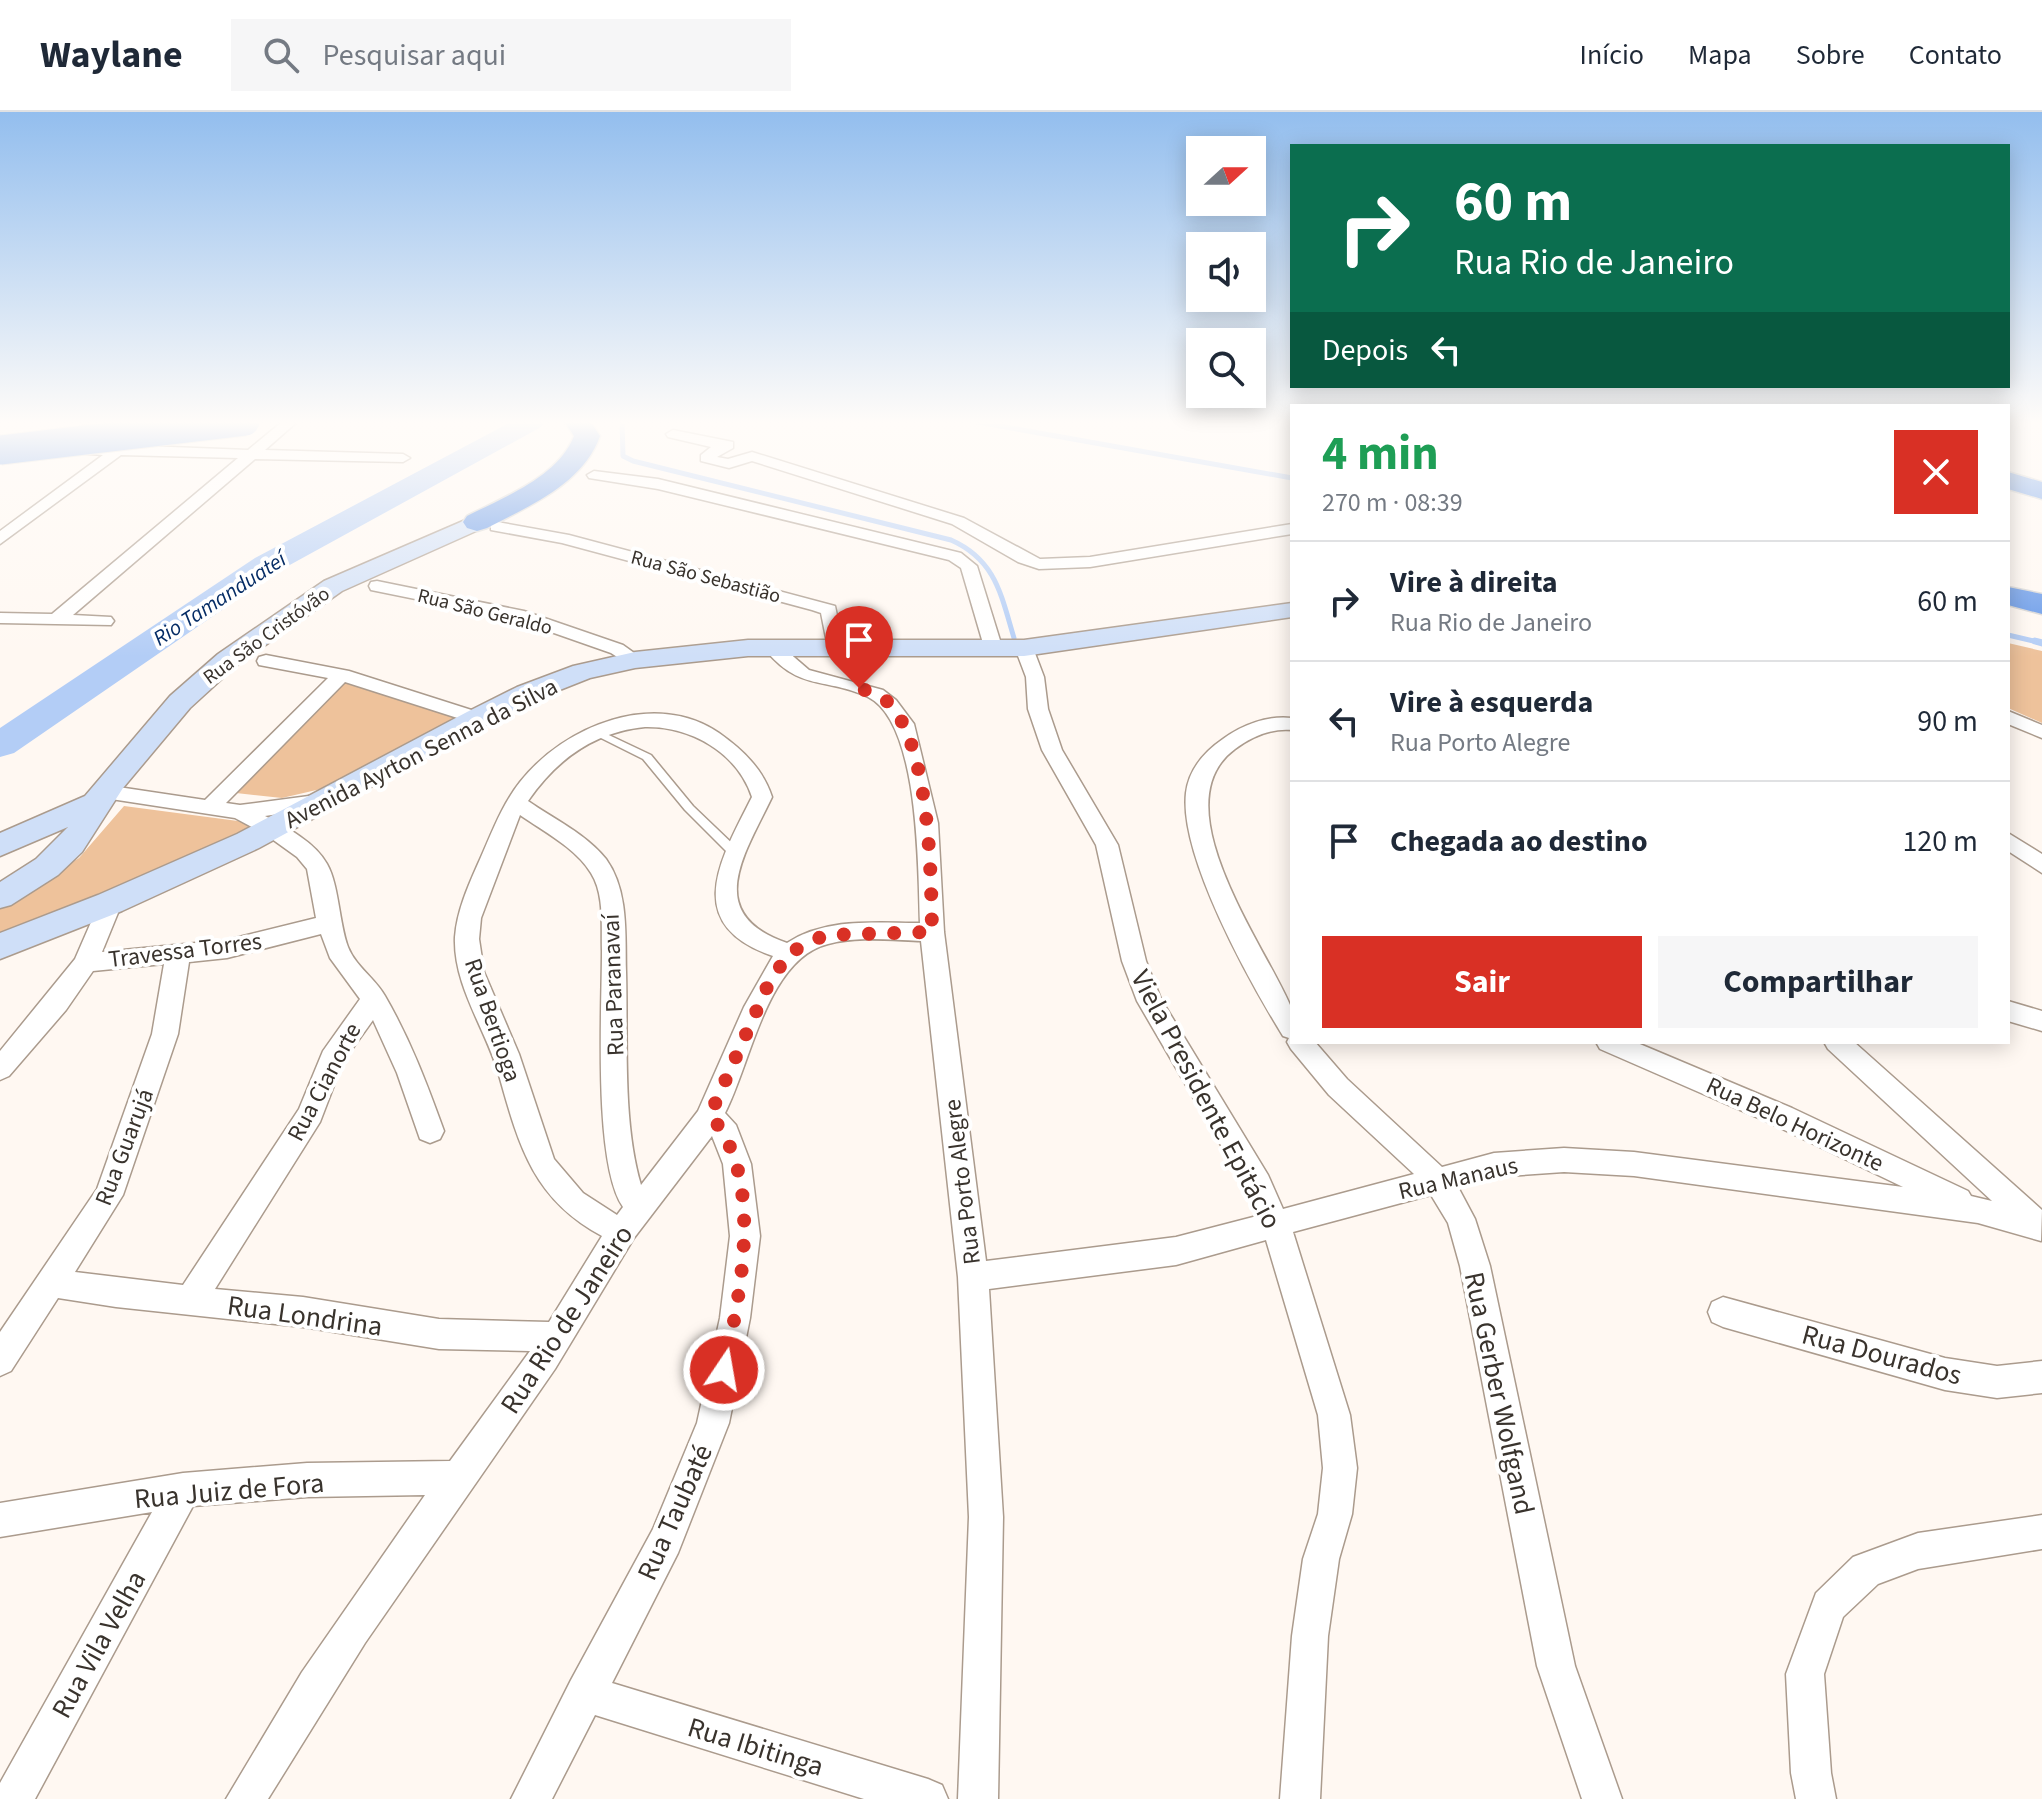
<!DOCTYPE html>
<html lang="pt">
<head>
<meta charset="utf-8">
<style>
  body { margin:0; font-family:"Source Sans 3",sans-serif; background:#f6f6f7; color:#1f2937; height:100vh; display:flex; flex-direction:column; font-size:30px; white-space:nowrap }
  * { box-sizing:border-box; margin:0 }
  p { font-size:26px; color:#747a83 }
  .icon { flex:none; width:44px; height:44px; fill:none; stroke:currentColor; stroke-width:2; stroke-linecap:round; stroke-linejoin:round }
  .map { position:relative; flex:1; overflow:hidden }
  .drawer { position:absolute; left:1290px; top:292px; width:720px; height:640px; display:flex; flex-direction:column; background:#fff; border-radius:0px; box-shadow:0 4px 20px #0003 }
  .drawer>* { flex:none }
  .guide { position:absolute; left:1290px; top:32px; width:720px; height:244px; border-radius:0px; box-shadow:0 4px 20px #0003; background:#0b6e4f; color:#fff; overflow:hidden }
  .needle { width:52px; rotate:69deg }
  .tools { position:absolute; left:1186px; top:24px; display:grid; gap:16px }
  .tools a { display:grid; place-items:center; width:80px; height:80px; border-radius:0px; background:#fff; box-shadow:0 4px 20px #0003; font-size:40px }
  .pin { position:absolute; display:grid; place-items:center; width:68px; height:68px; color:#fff; margin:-82px -34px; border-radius:50% 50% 50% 0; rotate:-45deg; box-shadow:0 0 8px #0007 }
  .pin .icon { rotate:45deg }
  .me { position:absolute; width:88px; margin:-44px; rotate:12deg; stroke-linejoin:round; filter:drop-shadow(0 0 6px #0008) }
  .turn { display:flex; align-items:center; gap:28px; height:168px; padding:0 32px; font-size:36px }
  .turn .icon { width:104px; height:104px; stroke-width:2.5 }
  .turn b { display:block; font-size:56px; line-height:68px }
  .then { display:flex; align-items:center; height:76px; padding:0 32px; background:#0003; gap:16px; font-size:30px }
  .round { display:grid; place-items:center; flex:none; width:84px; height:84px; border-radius:0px; background:#f6f6f7 }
  .overview { display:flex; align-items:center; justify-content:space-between; height:136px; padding:0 32px }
  h1 { font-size:48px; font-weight:700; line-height:60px; color:#1e9e55 }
  .cta { display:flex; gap:16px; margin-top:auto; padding:16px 32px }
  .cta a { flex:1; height:92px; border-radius:0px; background:#d93025; color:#fff; font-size:32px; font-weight:700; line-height:92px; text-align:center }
  .cta a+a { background:#f6f6f7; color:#1f2937 }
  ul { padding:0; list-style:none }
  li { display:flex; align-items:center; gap:24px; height:120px; padding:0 32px; border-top:2px solid #e0e1e3 }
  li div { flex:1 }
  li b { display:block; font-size:30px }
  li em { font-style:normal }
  header { display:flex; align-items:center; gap:48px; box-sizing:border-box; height:112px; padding:0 40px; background:#fff; border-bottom:2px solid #e0e1e3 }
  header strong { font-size:38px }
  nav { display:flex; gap:44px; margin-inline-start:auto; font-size:28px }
  .search { width:560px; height:72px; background:#f6f6f7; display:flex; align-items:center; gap:20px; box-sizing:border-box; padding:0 28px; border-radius:0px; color:#747a83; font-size:30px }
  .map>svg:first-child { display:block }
  .green { fill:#eec29b }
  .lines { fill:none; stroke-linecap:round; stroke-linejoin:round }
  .stream-far1 { stroke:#b3cdf6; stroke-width:5 }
  .stream { stroke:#b3cdf6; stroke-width:7 }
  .river { fill:#b3cdf6; fill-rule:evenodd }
  .lane-casing { stroke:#ab9b8d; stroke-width:3 }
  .street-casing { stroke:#ab9b8d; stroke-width:3 }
  .secondary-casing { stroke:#ab9b8d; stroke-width:3 }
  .highway-casing { stroke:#d7d6d5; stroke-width:3 }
  .lane { fill:#fff; fill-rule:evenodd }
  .street { fill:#fff; fill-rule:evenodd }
  .secondary { fill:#cfdff8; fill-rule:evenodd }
  .highway { fill:#5f94e8; fill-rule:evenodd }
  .highway-bridge-casing { stroke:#d7d6d5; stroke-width:31; stroke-linecap:butt }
  .highway-bridge { stroke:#5f94e8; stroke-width:29 }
  .route { stroke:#d93025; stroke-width:14; stroke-dasharray:0 25.2 }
  .labels { text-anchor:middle; stroke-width:8; stroke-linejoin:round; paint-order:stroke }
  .far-street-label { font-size:20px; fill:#39332d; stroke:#fff }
  .far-water-label { font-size:22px; font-style:italic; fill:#052c65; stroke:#fff }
  .street-label { font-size:24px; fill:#39332d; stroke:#fff }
  .near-street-label { font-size:28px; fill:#39332d; stroke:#fff }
</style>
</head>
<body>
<header>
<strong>Waylane</strong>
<div class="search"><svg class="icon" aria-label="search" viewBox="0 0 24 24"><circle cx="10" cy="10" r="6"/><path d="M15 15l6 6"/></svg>Pesquisar aqui</div>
<nav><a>Início</a><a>Mapa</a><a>Sobre</a><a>Contato</a></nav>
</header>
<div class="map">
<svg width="2042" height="1687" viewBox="0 0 2042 1687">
  <rect width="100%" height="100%" fill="#fff8f2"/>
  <path class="green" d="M 2008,531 L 2042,539 L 2042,611 L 2008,596 Z
    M 345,571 L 459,607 L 325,676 L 282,686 L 236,681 Z
    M 124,694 L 253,711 L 229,729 L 0,828 L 0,794 L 79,746 Z"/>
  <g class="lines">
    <path class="stream-far1" d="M 622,309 L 623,344 L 633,349 L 951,428 C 996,448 1001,483 1014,526
      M 972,309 L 1292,366
      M 2008,523 L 2042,531"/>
    <path class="stream" d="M 2035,529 L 2042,531"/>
    <path class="river" d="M 513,309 L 545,309 L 541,315 L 277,460 L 14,641 L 0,645 L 0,616 L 255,446 Z"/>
    <defs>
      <path id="lane" d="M 594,616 L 651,643 L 693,694 L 738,737 L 740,740 L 738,743 L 730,743 L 685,698 L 643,647 L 591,621 L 591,617 Z"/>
      <path id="street" d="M 283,309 L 298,309 L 265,338 L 403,342 L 410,346 L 403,350 L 255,347 L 73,503 L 111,505 L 114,509 L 111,513 L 0,511 L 0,501 L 52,502 L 238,346 L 121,343 L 0,432 L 0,419 L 103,343 L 77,341 L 77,335 L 120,333 L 248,338 Z
        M 673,318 L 733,330 L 733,336 L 717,345 L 728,347 L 752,340 L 964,406 L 1040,447 L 1090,445 L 1292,412 L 1292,422 L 1090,455 L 1039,457 L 1018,450 L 952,412 L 752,349 L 729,356 L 701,349 L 701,343 L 711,335 L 668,325 L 666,322 Z
        M 594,359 L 658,367 L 961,441 L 977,454 L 1003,538 L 994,543 L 985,538 L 961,456 L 949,448 L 658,377 L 589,366 L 587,363 Z
        M 497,410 L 569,423 L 835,494 L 844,537 L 835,542 L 829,541 L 821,501 L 812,498 L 562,431 L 491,418 L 491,412 Z
        M 377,469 L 524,499 L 623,533 L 644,548 L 642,552 L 628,552 L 611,541 L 514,507 L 371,478 L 369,474 L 371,470 Z
        M 1024,531 L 1033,536 L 1044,565 L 1048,597 L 1062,638 L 1118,733 L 1146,849 L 1161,887 L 1268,1063 L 1283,1097 L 1414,1062 L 1329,983 L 1291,937 L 1287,930 L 1289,926 L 1283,924 C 1250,870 1179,744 1186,681 C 1189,657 1204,640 1223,627 C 1242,613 1268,603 1292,606 L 1292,618 C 1271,616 1251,625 1235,637 C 1160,692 1264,832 1290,893 C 1295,903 1292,919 1292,930 L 1315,930 L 1347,967 L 1442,1055 L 1494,1041 L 1564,1036 L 1634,1040 L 1903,1075 L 1772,1012 L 1600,937 L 1596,930 L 1635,930 L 1792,996 L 1968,1079 L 1971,1084 L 1992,1089 L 1828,937 L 1824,930 L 1854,930 L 2042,1098 L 2041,1129 L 1978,1111 L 1634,1064 L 1564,1060 L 1494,1065 L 1458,1075 L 1475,1107 L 1490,1154 L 1575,1554 L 1622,1687 L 1582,1687 L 1537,1554 L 1460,1154 L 1448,1111 L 1431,1083 L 1293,1120 L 1350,1303 L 1357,1356 L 1352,1402 L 1339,1447 L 1328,1524 L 1320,1687 L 1280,1687 L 1292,1524 L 1303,1447 L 1318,1402 L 1323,1356 L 1318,1303 L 1266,1128 L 1176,1153 L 989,1177 L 1003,1405 L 998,1687 L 958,1687 L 969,1405 L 958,1165 L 921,829 C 890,828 858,824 828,832 C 767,847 751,951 725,1001 L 736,1013 L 751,1052 L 760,1124 L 750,1206 L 729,1311 L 678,1441 L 612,1571 L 928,1667 L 942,1673 L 948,1687 L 864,1687 L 595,1603 L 552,1687 L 511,1687 L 571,1568 L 653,1417 L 697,1311 L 720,1206 L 730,1124 L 723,1052 L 712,1024 L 634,1126 L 555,1257 L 365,1531 L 268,1687 L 226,1687 L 302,1560 L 425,1383 L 307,1385 L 193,1394 L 35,1687 L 0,1687 L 0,1671 L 152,1400 L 0,1425 L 0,1391 L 183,1361 L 307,1351 L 450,1349 L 530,1239 L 439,1237 L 303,1215 L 116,1195 L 58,1186 L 11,1259 L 0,1264 L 0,1220 L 97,1077 L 152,922 L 164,852 L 93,859 L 66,898 L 9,964 L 0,968 L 0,939 L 75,847 L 102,785 L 118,785 L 122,791 L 102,840 L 227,828 L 316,806 L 307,757 L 297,745 L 265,722 L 235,706 L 98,685 L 95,680 L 98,675 L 105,673 L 205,688 L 328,566 L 259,553 L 257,549 L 259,545 L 266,543 L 349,559 L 484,602 L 487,606 L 484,610 L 470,610 L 345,570 L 226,691 L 240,693 L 324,682 L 331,684 L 335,689 L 331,694 L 265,704 C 286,715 315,730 327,752 C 339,773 339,811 348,835 C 356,855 375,866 385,884 C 410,927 427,972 444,1019 L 440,1027 L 430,1031 L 420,1027 L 397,961 L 373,908 L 343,950 L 320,1010 L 215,1177 L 303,1185 L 439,1207 L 549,1210 L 602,1124 C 533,1087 519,1034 499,963 C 486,917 453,874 455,825 C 457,797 470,770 481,745 C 493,718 502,693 520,670 C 564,614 655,577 719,621 C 743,638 763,657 772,685 C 745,742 702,802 787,831 C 827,805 875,811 920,811 C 918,759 920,611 868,585 C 826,565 799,580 765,537 L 774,532 L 780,533 L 809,558 L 883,578 L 896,588 L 914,612 L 938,711 L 944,820 L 986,1149 L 1176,1125 L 1257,1104 L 1247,1078 L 1137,889 L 1122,849 L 1096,733 L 1042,638 L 1028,597 L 1026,565 L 1015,536 ZM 645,615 C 690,614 737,640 752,685 C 720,748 681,813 773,844 L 744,895 L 698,999 L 641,1073 C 622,1009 628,926 626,860 C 625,823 629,779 606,747 C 586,722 554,707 528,689 C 557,647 594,620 645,615 ZM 520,703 C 543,719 576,736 591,761 C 605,783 601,815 602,839 C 602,897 593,1051 623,1095 L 617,1103 L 583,1081 L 554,1047 L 519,942 L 484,860 L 479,827 L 481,806 ZM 321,822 L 330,846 L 360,887 L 323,939 L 299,997 L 183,1173 L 75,1160 L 123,1083 L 178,922 L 189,850 L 227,846 Z
        M 2008,599 L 2042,613 L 2042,626 L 2008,612 Z
        M 2008,721 L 2042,742 L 2042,761 L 2008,739 Z
        M 2008,889 L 2042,899 L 2042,919 L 2008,909 Z
        M 1723,1185 L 1945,1246 L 1997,1254 L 2042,1249 L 2042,1281 L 1997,1286 L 1945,1278 L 1723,1215 L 1712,1210 L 1708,1200 L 1712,1190 Z
        M 2042,1403 L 2042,1437 L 1918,1457 L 1878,1472 L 1843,1505 L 1824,1562 L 1831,1661 L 1836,1687 L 1796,1687 L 1791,1661 L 1786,1562 L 1816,1481 L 1853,1445 L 1918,1421 Z"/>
      <path id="secondary" d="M 477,403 L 485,405 L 488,410 L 485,415 L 342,479 L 236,554 L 190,596 L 123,676 L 82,740 L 58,763 L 11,793 L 0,796 L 0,770 L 36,747 L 68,715 L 0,744 L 0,721 L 85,684 L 170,584 L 218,542 L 324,469 Z
        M 1292,491 L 1292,505 L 1024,544 L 748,544 L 635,556 L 590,566 L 537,587 L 487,612 L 259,736 L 122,799 L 0,847 L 0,821 L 98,783 L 237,722 L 467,600 L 517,575 L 573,554 L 635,540 L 748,528 L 1024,528 Z"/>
      <path id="highway" d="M 564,309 L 590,309 L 600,324 C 583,372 529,394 487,416 L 477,419 L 467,416 L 463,410 L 467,404 C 504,385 558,365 574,324 Z
        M 2008,360 L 2042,370 L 2042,387 L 2008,377 Z
        M 2008,475 L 2042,482 L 2042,502 L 2008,493 Z"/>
    </defs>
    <use href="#lane" class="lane-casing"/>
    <use href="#street" class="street-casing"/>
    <use href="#secondary" class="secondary-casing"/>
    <use href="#highway" class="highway-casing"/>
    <use href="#lane" class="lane"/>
    <use href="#street" class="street"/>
    <use href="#secondary" class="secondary"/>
    <use href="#highway" class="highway"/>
    <defs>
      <path id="highway-bridge" d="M 0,338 L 245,309"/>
    </defs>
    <use href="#highway-bridge" class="highway-bridge-casing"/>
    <use href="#highway-bridge" class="highway-bridge"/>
  </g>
  <linearGradient id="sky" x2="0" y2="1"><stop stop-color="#93beee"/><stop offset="0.57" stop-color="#fffcf9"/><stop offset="1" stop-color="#fffcf9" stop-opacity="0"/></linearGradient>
  <rect width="2042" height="545" fill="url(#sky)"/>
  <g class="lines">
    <path class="route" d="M 724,1258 C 740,1182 766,1067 710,1003 L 768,873 L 789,841 L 825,823 L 932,820 C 931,761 930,640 891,593 C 882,584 871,580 859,576"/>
  </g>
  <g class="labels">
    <g class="far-street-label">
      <text transform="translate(706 464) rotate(15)" y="7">Rua São Sebastião</text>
      <text transform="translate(485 499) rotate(14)" y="7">Rua São Geraldo</text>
      <text transform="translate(266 523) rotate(-36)" y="7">Rua São Cristóvão</text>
    </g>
    <g class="far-water-label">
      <text transform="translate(219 486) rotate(-33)" y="8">Rio Tamanduateí</text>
    </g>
    <g class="street-label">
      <text transform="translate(421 641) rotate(-27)" y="8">Avenida Ayrton Senna da Silva</text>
      <text transform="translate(185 838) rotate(-7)" y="8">Travessa Torres</text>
      <text transform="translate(613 873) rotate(-92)" y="8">Rua Paranavaí</text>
      <text transform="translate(493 908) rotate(71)" y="8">Rua Bertioga</text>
      <text transform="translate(324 970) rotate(-62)" y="8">Rua Cianorte</text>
      <text transform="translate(1795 1012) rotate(25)" y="8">Rua Belo Horizonte</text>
      <text transform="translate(124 1035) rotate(-69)" y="8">Rua Guarujá</text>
      <text transform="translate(1458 1066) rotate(-13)" y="8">Rua Manaus</text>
      <text transform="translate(962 1070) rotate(-97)" y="8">Rua Porto Alegre</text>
    </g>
    <g class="near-street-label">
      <text transform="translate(1207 987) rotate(62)" y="10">Viela Presidente Epitácio</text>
      <text transform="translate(305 1203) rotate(8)" y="10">Rua Londrina</text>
      <text transform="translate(566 1207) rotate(-57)" y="10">Rua Rio de Janeiro</text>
      <text transform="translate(1882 1242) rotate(15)" y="10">Rua Dourados</text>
      <text transform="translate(1500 1281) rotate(78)" y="10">Rua Gerber Wolfgand</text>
      <text transform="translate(229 1378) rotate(-5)" y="10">Rua Juiz de Fora</text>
      <text transform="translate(674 1400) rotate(-66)" y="10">Rua Taubaté</text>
      <text transform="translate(98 1532) rotate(-61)" y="10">Rua Vila Velha</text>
      <text transform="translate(756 1634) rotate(17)" y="10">Rua Ibitinga</text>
    </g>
  </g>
</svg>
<div class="tools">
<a><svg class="needle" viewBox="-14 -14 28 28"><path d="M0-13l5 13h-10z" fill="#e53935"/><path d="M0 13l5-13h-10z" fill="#747a83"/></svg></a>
<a><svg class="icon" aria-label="sound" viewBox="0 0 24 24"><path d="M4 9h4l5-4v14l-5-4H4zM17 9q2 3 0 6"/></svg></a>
<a><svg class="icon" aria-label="search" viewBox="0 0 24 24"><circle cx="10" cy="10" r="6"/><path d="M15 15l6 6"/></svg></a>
</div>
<div class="pin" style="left:859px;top:576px;background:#d93025"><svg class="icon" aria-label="arrive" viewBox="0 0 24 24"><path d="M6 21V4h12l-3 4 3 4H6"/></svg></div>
<svg class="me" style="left:724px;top:1258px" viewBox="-20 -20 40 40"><circle r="17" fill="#d93025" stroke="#fff" stroke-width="3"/><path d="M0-11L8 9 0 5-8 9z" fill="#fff"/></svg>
<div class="guide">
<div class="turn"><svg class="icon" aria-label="right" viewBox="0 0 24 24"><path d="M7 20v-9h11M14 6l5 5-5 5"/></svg><div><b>60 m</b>Rua Rio de Janeiro</div></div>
<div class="then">Depois<svg class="icon" aria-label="left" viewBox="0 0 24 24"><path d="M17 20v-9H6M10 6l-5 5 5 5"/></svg></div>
</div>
<section class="drawer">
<div class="overview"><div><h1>4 min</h1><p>270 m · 08:39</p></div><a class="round" style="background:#d93025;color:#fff"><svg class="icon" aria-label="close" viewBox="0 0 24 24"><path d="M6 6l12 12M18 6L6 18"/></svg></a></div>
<ul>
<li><svg class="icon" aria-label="right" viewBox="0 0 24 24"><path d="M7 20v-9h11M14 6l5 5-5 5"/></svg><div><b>Vire à direita</b><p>Rua Rio de Janeiro</p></div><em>60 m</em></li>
<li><svg class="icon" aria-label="left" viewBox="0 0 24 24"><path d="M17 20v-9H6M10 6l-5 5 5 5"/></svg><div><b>Vire à esquerda</b><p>Rua Porto Alegre</p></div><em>90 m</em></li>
<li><svg class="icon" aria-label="arrive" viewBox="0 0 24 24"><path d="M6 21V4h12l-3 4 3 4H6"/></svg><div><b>Chegada ao destino</b></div><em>120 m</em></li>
</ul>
<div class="cta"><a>Sair</a><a>Compartilhar</a></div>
</section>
</div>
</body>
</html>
